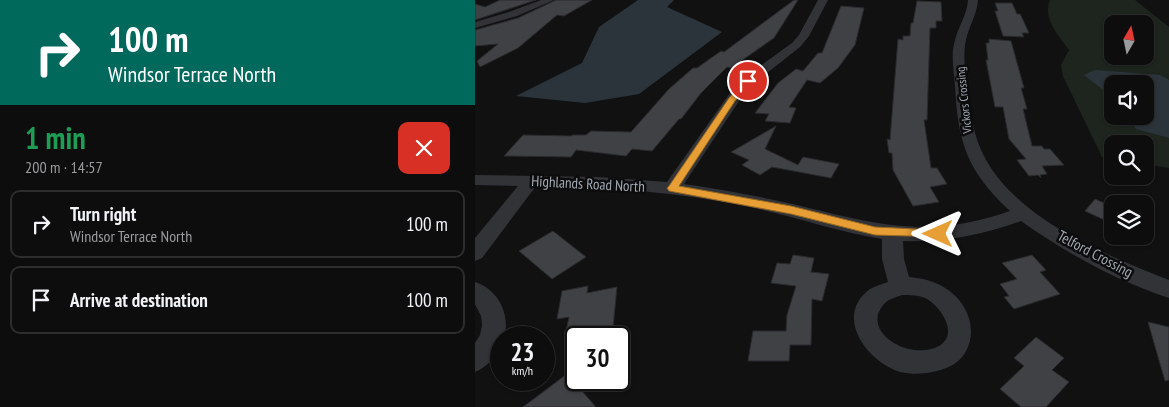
<!DOCTYPE html>
<html lang="en">
<head>
<meta charset="utf-8">
<style>
  body { margin:0; font-family:"PT Sans Narrow",sans-serif; background:#161617; color:#f1f3f6; height:100vh; display:flex; flex-direction:column; font-size:19px; white-space:nowrap }
  * { box-sizing:border-box; margin:0 }
  p { font-size:16px; color:#9a9c9e }
  .icon { flex:none; width:28px; height:28px; fill:none; stroke:currentColor; stroke-width:2; stroke-linecap:round; stroke-linejoin:round }
  .map { position:relative; flex:1; overflow:hidden }
  .side { display:flex; flex-direction:column; background:#0d0d0e; width:475px }
  .side>* { flex:none }
  .guide { background:#00695c; color:#fff; overflow:hidden }
  .needle { width:32px; rotate:9deg }
  .controls { position:absolute; left:629px; top:15px; display:grid; gap:10px }
  .controls a { display:grid; place-items:center; width:50px; height:50px; border-radius:10px; background:#0d0d0e; box-shadow:0 1px 4px #0004,0 0 0 1px #2d2d2e; font-size:25px }
  .speed { position:absolute; left:15px; top:326px; display:flex; gap:10px; font-size:25px; font-weight:700; text-align:center }
  .speed>* { display:grid; place-content:center; width:65px; height:65px; border-radius:50%; background:#0d0d0e; box-shadow:0 1px 4px #0004,0 0 0 1px #2d2d2e; line-height:1 }
  .speed small { font-size:12px; font-weight:400 }
  .speed .limit { border:2px solid #111; border-radius:8px; background:#fff; color:#111 }
  .pin { position:absolute; display:grid; place-items:center; width:42px; height:42px; color:#fff; margin:-21px; border:2px solid #fff; border-radius:50%; box-shadow:0 1px 5px #0007 }
  .me { position:absolute; width:55px; margin:-28px; rotate:270deg; stroke-linejoin:round; filter:drop-shadow(0 0 4px #0008) }
  .turn { display:flex; align-items:center; gap:18px; height:105px; padding:0 25px; font-size:22px }
  .turn .icon { width:65px; height:65px; stroke-width:2.5 }
  .turn b { display:block; font-size:35px; line-height:42px }
  .round { display:grid; place-items:center; flex:none; width:52px; height:52px; border-radius:10px; background:#161617 }
  .overview { display:flex; align-items:center; justify-content:space-between; height:85px; padding:0 25px }
  h1 { font-size:30px; font-weight:700; line-height:38px; color:#1e9e55 }
  ul { padding:0; list-style:none }
  li { display:flex; align-items:center; gap:15px; height:68px; margin:0 10px 8px; padding:0 15px; border:2px solid #2d2d2e; border-radius:10px }
  li div { flex:1 }
  li b { display:block; font-size:19px }
  li em { font-style:normal }
  main { display:flex; flex:1; min-height:0 }
  .map>svg:first-child { display:block }
  .green { fill:#1d251e; fill-rule:evenodd }
  .water { fill:#2b343a }
  .building { fill:#404145; stroke:#2b2b2e }
  .lines { fill:none; stroke-linecap:round; stroke-linejoin:round }
  .street { fill:#323337; fill-rule:evenodd }
  .route { fill:#e79e34; stroke:#966722 }
  .labels { text-anchor:middle; stroke-width:5; stroke-linejoin:round; paint-order:stroke }
  .far-street-label { font-size:12px; fill:#a3a9b2; stroke:#0c0c0d }
  .street-label { font-size:15px; fill:#a3a9b2; stroke:#0c0c0d }
</style>
</head>
<body>
<main>
<section class="side">
<div class="guide">
<div class="turn"><svg class="icon" aria-label="right" viewBox="0 0 24 24"><path d="M7 20v-9h11M14 6l5 5-5 5"/></svg><div><b>100 m</b>Windsor Terrace North</div></div>
</div>
<div class="overview"><div><h1>1 min</h1><p>200 m · 14:57</p></div><a class="round" style="background:#d93025;color:#fff"><svg class="icon" aria-label="close" viewBox="0 0 24 24"><path d="M6 6l12 12M18 6L6 18"/></svg></a></div>
<ul>
<li><svg class="icon" aria-label="right" viewBox="0 0 24 24"><path d="M7 20v-9h11M14 6l5 5-5 5"/></svg><div><b>Turn right</b><p>Windsor Terrace North</p></div><em>100 m</em></li>
<li><svg class="icon" aria-label="arrive" viewBox="0 0 24 24"><path d="M6 21V4h12l-3 4 3 4H6"/></svg><div><b>Arrive at destination</b></div><em>100 m</em></li>
</ul>
</section>
<div class="map">
<svg width="694" height="407" viewBox="0 0 694 407">
  <rect width="100%" height="100%" fill="#111112"/>
  <path class="green" d="M 575,0 L 660,0 L 694,27 L 694,168 L 670,164 L 670,144 L 638,144 L 637,159 L 627,157 L 588,76 L 586,65 L 594,50 C 584,36 567,18 575,0 ZM 638,24 L 670,24 L 670,56 L 638,56 ZM 638,84 L 670,84 L 670,116 L 638,116 Z"/>
  <path class="water" d="M 163,0 L 199,0 L 192,7 L 247,32 L 164,94 L 110,103 L 41,96 L 107,63 L 124,27 Z
    M 620,70 L 685,75 L 694,80 L 694,138 L 661,129 L 653,116 L 670,116 L 670,84 L 638,84 L 637,97 L 609,75 Z"/>
  <path class="building" d="M 25,0 L 61,0 L 0,20 L 0,4 L 10,7 Z
    M 81,0 L 117,0 L 89,16 L 82,15 L 43,48 L 5,67 L 2,61 L 23,44 L 0,46 L 0,30 L 43,18 Z
    M 319,0 L 323,0 L 299,38 L 256,68 L 252,67 L 226,93 L 206,119 L 204,119 L 177,151 L 157,149 L 151,156 L 101,150 L 96,157 L 29,156 L 48,135 L 96,136 L 98,135 L 111,135 L 116,131 L 156,132 L 194,89 L 218,68 L 222,68 L 246,51 L 249,52 Z
    M 442,1 L 466,2 L 467,21 L 461,21 L 461,28 L 455,28 L 452,120 L 449,120 L 456,168 L 462,168 L 472,184 L 455,187 L 464,202 L 438,206 L 418,170 L 417,153 L 414,153 L 412,139 L 415,140 L 423,39 L 428,40 L 428,36 L 435,36 L 436,23 L 438,23 Z
    M 520,3 L 537,3 L 542,14 L 545,14 L 547,18 L 554,33 L 547,33 L 549,37 L 528,36 L 520,11 L 523,11 Z
    M 366,6 L 389,8 L 380,45 L 363,68 L 345,83 L 332,80 L 314,107 L 321,108 L 315,123 L 290,121 L 294,114 L 280,113 L 303,83 L 321,69 L 328,71 L 343,53 L 347,53 Z
    M 514,39 L 536,41 L 549,88 L 546,88 L 552,109 L 548,109 L 557,146 L 567,146 L 569,149 L 575,149 L 589,165 L 567,166 L 572,174 L 565,175 L 566,178 L 563,175 L 554,176 L 542,160 L 551,159 L 534,139 L 528,107 L 520,107 L 511,60 L 513,60 L 511,43 L 514,43 Z
    M 301,126 L 290,149 L 323,165 L 328,157 L 364,164 L 356,178 L 297,167 L 285,175 L 267,165 L 274,160 L 256,152 Z
    M 620,199 L 638,207 L 638,224 L 610,211 Z
    M 78,231 L 111,257 L 77,279 L 44,251 Z
    M 318,255 L 339,258 L 336,272 L 354,274 L 347,301 L 337,299 L 336,345 L 315,345 L 314,361 L 273,361 L 278,331 L 311,331 L 312,315 L 321,286 L 296,283 L 302,263 L 315,264 Z
    M 557,255 L 571,270 L 565,272 L 585,294 L 539,309 L 529,297 L 534,296 L 525,284 L 542,279 L 527,263 Z
    M 113,286 L 112,293 L 142,287 L 138,327 L 90,336 L 94,317 L 82,319 L 87,291 Z
    M 673,322 L 694,327 L 694,380 L 690,381 Z
    M 561,337 L 589,358 L 577,370 L 594,382 L 571,407 L 546,407 L 525,389 L 549,366 L 539,358 Z
    M 92,374 L 121,407 L 48,407 Z"/>
  <g class="lines">
    <path class="street" d="M 66,0 L 79,0 L 42,16 L 0,28 L 0,22 L 34,12 Z
      M 343,0 L 353,0 L 334,36 L 325,47 L 272,89 L 209,184 C 245,189 282,196 318,204 C 400,224 452,240 535,211 C 492,171 483,143 480,86 C 479,72 476,57 479,44 C 482,28 492,16 493,0 L 503,0 C 502,16 492,29 490,45 C 487,68 495,110 500,133 C 521,212 626,253 694,280 L 694,298 C 642,281 591,253 546,221 C 508,235 468,243 428,241 L 429,259 L 434,277 C 446,278 460,281 470,288 C 492,301 504,330 490,353 C 484,363 474,368 462,371 C 449,374 439,375 425,372 C 392,362 358,316 395,289 C 400,286 407,284 413,282 L 407,259 L 407,239 C 362,232 318,216 274,207 C 203,192 133,187 61,186 L 7,258 L 0,261 L 0,238 L 43,186 L 0,185 L 0,175 L 123,177 L 192,182 L 262,83 L 317,43 L 324,35 ZM 427,295 C 435,295 443,295 450,298 C 465,305 485,334 464,346 C 435,362 383,331 410,303 C 414,299 422,297 427,295 Z
      M 0,282 C 23,289 36,315 29,338 L 26,338 C 26,353 14,366 0,372 L 0,343 L 5,335 L 7,325 L 6,316 L 0,304 Z"/>
  </g>
  <path class="route" d="M 270,79 L 277,81 L 260,101 L 204,186 L 316,206 L 400,227 L 463,230 L 469,234 L 467,237 L 400,235 L 316,214 L 194,191 L 192,188 L 194,186 L 254,98 Z"/>
  <g class="labels">
    <g class="far-street-label">
      <text transform="translate(489 100) rotate(-96)" y="4">Vickors Crossing</text>
    </g>
    <g class="street-label">
      <text transform="translate(113 184) rotate(3)" y="5">Highlands Road North</text>
      <text transform="translate(620 254) rotate(28)" y="5">Telford Crossing</text>
    </g>
  </g>
</svg>
<div class="controls">
<a><svg class="needle" viewBox="-14 -14 28 28"><path d="M0-13l5 13h-10z" fill="#e53935"/><path d="M0 13l5-13h-10z" fill="#9a9c9e"/></svg></a>
<a><svg class="icon" aria-label="sound" viewBox="0 0 24 24"><path d="M4 9h4l5-4v14l-5-4H4zM17 9q2 3 0 6"/></svg></a>
<a><svg class="icon" aria-label="search" viewBox="0 0 24 24"><circle cx="10" cy="10" r="6"/><path d="M15 15l6 6"/></svg></a>
<a><svg class="icon" aria-label="layers" viewBox="0 0 24 24"><path d="M12 4l9 5-9 5-9-5zM3 14l9 5 9-5"/></svg></a>
</div>
<div class="speed"><div>23<small>km/h</small></div><div class="limit">30</div></div>
<div class="pin" style="left:273px;top:81px;background:#d93025"><svg class="icon" aria-label="arrive" viewBox="0 0 24 24"><path d="M6 21V4h12l-3 4 3 4H6"/></svg></div>
<svg class="me" style="left:463px;top:234px" viewBox="-20 -20 40 40"><path d="M0-17L14 15 0 8-14 15z" fill="#e79e34" stroke="#fff" stroke-width="4"/></svg>
</div>
</main>
</body>
</html>
